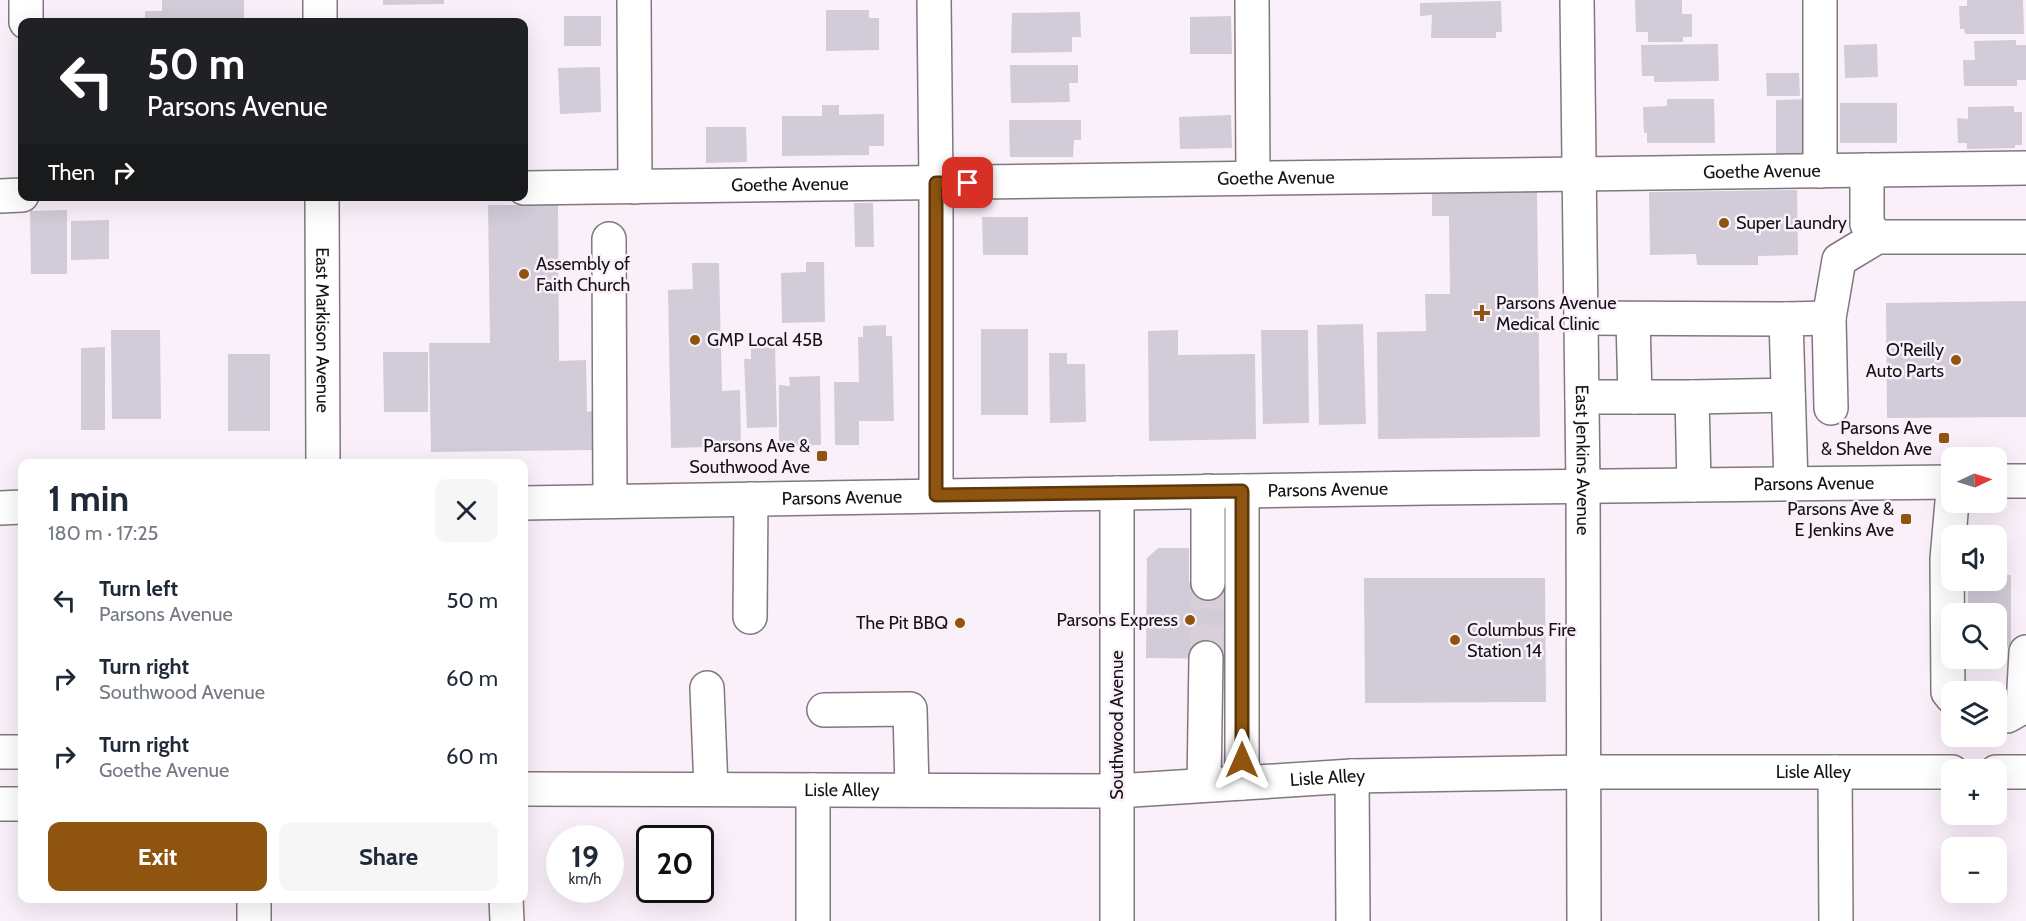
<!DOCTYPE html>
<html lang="en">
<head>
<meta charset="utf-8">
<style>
  body { margin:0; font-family:Cabin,sans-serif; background:#f6f6f7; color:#1f2937; height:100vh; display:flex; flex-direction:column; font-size:22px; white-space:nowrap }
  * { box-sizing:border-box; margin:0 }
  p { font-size:20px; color:#747a83 }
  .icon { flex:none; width:33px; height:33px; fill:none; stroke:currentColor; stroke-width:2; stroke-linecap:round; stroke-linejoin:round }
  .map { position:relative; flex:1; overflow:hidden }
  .details { position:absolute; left:18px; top:459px; width:510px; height:444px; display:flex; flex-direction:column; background:#fff; border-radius:12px; box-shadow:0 6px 24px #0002 }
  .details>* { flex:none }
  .banner { position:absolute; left:18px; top:18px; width:510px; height:183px; border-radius:12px; box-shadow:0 6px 24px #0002; background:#202124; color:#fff; overflow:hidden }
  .needle { width:39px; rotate:86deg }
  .tools { position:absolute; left:1941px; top:447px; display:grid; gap:12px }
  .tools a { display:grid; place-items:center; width:66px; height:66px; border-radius:12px; background:#fff; box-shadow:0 6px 24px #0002; font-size:30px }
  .speed { position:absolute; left:546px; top:825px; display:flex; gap:12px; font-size:30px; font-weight:700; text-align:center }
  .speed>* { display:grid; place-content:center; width:78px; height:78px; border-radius:50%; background:#fff; box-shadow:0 6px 24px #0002; line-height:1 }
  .speed small { font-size:15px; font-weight:400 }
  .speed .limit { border:3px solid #111; border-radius:9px; background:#fff; color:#111 }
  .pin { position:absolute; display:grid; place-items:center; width:51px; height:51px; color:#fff; margin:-26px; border-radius:12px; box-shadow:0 3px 9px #0006 }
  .me { position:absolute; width:66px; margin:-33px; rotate:0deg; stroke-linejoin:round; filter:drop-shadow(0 0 4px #0008) }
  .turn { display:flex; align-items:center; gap:21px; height:126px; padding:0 30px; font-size:27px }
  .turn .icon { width:78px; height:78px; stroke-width:2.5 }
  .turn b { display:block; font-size:42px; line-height:51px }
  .then { display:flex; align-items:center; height:57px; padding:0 30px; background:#0003; gap:12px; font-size:22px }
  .round { display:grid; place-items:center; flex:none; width:63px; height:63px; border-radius:12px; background:#f6f6f7 }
  .overview { display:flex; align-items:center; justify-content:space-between; height:102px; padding:0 30px }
  h1 { font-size:36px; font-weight:800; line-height:45px }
  .cta { display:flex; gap:12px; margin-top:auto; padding:12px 30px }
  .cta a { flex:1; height:69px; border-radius:12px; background:#8f5510; color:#fff; font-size:24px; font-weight:800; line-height:69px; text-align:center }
  .cta a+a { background:#f6f6f7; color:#1f2937 }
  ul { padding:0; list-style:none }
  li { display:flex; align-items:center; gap:18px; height:78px; padding:0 30px }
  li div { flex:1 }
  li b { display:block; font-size:22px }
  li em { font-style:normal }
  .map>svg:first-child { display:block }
  .building { fill:#d1ccd8 }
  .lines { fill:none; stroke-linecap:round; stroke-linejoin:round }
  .minor-tunnel { stroke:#d8cfd8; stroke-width:33; stroke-dasharray:33 16; stroke-linecap:butt }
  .minor-casing { stroke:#80777f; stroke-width:36 }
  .major-casing { stroke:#80777f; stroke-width:36 }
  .minor { stroke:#fff; stroke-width:33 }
  .major { stroke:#fff; stroke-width:33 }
  .route-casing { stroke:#5d370a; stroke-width:15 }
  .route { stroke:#8f5510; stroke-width:10 }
  .poi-dot { fill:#8f5510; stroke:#faf0fa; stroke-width:2 }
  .labels { text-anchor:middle; stroke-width:5; stroke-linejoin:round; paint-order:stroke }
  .street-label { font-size:18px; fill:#151215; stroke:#faf0fa }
  .poi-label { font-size:18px; fill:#151215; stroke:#faf0fa; text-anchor:end }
</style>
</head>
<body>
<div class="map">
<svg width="2026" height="921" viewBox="0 0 2026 921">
  <rect width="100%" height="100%" fill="#faf0fa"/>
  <path class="building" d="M 162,0 L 244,0 L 244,22 L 145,22 L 145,11 L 162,11 Z
    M 383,0 L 444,0 L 444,4 L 383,5 Z
    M 1635,0 L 1682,0 L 1682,14 L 1692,14 L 1692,37 L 1683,37 L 1683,42 L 1648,42 L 1648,32 L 1636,32 Z
    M 1967,0 L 2023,0 L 2024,34 L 1965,34 L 1964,29 L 1960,29 L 1959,6 L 1967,6 Z
    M 1501,1 L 1502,32 L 1496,32 L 1496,38 L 1431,38 L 1432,15 L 1420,16 L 1420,3 Z
    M 826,10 L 869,10 L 869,18 L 879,18 L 879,50 L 826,51 Z
    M 1080,12 L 1081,37 L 1072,37 L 1072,52 L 1011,53 L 1012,13 Z
    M 564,16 L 601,16 L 601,46 L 564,46 Z
    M 1231,16 L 1232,54 L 1190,54 L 1190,17 Z
    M 2016,40 L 2016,45 L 2026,45 L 2026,80 L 2017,80 L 2017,86 L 1964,86 L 1963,60 L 1975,60 L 1974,41 Z
    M 1718,44 L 1719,81 L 1654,82 L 1654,76 L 1642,76 L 1641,45 Z
    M 1877,44 L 1878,77 L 1845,78 L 1844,45 Z
    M 1010,65 L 1078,65 L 1078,83 L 1069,83 L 1070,102 L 1011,103 Z
    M 600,67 L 601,112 L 560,114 L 558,68 Z
    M 1766,73 L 1799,73 L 1800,96 L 1767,96 Z
    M 1667,99 L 1714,99 L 1715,143 L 1647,143 L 1647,133 L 1644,133 L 1643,107 L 1667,106 Z
    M 1807,99 L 1807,154 L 1776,154 L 1776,100 Z
    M 1840,103 L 1897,103 L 1897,143 L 1840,143 Z
    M 822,105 L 839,105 L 839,115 L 884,114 L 884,146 L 869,146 L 869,155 L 782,156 L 782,116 L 822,116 Z
    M 2014,106 L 2014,112 L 2022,112 L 2022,145 L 2015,145 L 2015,148 L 1967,149 L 1967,143 L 1958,143 L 1957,118 L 1968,119 L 1968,107 Z
    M 1231,115 L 1232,148 L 1180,149 L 1179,117 Z
    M 1009,120 L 1081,120 L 1081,140 L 1074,140 L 1073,157 L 1010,157 Z
    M 706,127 L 746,127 L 747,162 L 706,163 Z
    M 1537,190 L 1540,437 L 1378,439 L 1377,332 L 1426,331 L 1425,294 L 1450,294 L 1449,216 L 1432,216 L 1432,191 Z
    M 1797,190 L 1798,255 L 1758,256 L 1758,265 L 1697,265 L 1696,254 L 1650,255 L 1649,192 Z
    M 854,203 L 873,203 L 874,247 L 855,247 Z
    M 488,205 L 558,205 L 559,361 L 586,360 L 587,412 L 593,411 L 593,450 L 431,452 L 429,343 L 490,343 Z
    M 67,210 L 67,274 L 31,274 L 30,211 Z
    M 982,217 L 1028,217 L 1028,255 L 983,255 Z
    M 109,220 L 109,259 L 71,260 L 71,221 Z
    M 806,262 L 824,262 L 825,322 L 782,323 L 781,273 L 806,272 Z
    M 692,263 L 719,263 L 722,391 L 740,390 L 741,446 L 671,448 L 668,290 L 693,289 Z
    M 2026,301 L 2026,417 L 1887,418 L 1886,303 Z
    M 1363,324 L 1366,424 L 1319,425 L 1317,325 Z
    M 886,325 L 886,336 L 892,336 L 894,421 L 859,421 L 859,445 L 835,445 L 834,382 L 859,382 L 858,337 L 863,337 L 863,326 Z
    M 981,329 L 1028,329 L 1028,415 L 981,415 Z
    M 111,330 L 160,330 L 161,419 L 112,419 Z
    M 1178,330 L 1178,355 L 1255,354 L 1256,439 L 1149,441 L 1148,331 Z
    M 1261,330 L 1308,330 L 1309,423 L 1263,424 Z
    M 105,347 L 105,430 L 81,430 L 81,348 Z
    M 775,347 L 777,427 L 747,428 L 744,359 L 751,359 L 751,348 Z
    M 383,352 L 428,352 L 428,412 L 384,412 Z
    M 1049,353 L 1067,353 L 1067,364 L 1085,364 L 1086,422 L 1050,423 Z
    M 228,354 L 270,354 L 270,431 L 228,431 Z
    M 820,376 L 821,445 L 779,446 L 779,385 L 790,386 L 789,377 Z
    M 1158,548 L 1189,548 L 1189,582 L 1234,583 L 1234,659 L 1146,658 L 1147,558 Z
    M 1996,575 L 2011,575 L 2011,647 L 1996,647 L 1996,614 L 1968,614 L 1968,580 L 1996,580 Z
    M 1364,578 L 1545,578 L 1546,702 L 1365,703 Z"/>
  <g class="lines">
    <path class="minor-tunnel" d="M 1206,658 L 1208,583"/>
    <defs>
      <g id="minor">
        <path d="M 320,0 L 320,22"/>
        <path d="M 634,0 L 635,187"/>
        <path d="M 934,0 L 936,183 L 936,495"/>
        <path d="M 1252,0 L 1253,178"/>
        <path id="s1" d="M 1577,0 L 1583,486 L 1584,921"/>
        <path d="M 1820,0 L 1820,171"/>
        <path d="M 26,22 L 26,0"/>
        <path d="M 1867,170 L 1867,224 L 1877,237 L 2026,237"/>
        <path id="s2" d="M 524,188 L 2026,168"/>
        <path d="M 0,196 L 22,195"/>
        <path id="s3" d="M 322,196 L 323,464"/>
        <path d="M 609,239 L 610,501"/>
        <path d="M 1581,318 L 1786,319"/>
        <path d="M 1633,319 L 1635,397"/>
        <path d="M 1582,397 L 1692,397"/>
        <path d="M 1831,408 L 1829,318 L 1839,260 L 1877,237"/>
        <path d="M 1791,484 L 1786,319 L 1829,318"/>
        <path d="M 1694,485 L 1692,397 L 1788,395"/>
        <path d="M 1208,491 L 1208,583"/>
        <path d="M 1117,493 L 1117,921"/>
        <path d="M 750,617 L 751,499"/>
        <path d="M 707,688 L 711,789"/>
        <path d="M 1952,697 L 1948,692 L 1947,559 L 1952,502"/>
        <path d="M 824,710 L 910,709 L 912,790"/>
        <path d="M 1996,715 L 2007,716 L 2023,707 L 2026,652"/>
        <path d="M 0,752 L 22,752"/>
        <path d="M 1835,772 L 1836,921"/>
        <path d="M 1996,772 L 2026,772"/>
        <path d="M 1352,776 L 1353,921"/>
        <path d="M 1242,783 L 1242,491"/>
        <path d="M 1204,785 L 1206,658"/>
        <path id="s4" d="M 524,789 L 1117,791 L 1352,776 L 1584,772 L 1952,772"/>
        <path d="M 813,790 L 813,921"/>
        <path d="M 0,804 L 22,804"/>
        <path d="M 254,898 L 254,921"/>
        <path d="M 506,898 L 507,921"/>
      </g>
      <g id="major">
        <path d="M 1996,481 L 2026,481"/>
        <path id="s5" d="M 524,503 L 1428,488 L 1952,482"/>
        <path d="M 0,508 L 22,507"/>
      </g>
    </defs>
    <use href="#minor" class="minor-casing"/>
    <use href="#major" class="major-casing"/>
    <use href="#minor" class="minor"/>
    <use href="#major" class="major"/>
  </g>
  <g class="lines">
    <defs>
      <path id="route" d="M 968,183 L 936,183 L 936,495 L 1242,491 L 1242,760"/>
    </defs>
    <use href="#route" class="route-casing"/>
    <use href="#route" class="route"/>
  </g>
  <g class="poi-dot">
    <circle cx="1724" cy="223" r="6"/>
    <circle cx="524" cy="274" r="6"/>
    <path d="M1479 304h6v6h6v6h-6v6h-6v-6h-6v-6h6z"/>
    <circle cx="695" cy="340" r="6"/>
    <circle cx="1956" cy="360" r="6"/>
    <rect x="1938" y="432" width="12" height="12" rx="3"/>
    <rect x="816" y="450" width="12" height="12" rx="3"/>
    <rect x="1900" y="513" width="12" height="12" rx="3"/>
    <circle cx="1190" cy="620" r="6"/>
    <circle cx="960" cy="623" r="6"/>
    <circle cx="1455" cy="640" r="6"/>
  </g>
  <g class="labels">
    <g class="street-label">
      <text dy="6" stroke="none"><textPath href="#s2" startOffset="1238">Goethe Avenue</textPath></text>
      <text dy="6" stroke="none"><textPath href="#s2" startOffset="752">Goethe Avenue</textPath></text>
      <text dy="6" stroke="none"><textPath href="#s2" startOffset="266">Goethe Avenue</textPath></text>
      <text dy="6" stroke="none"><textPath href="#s3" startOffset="134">East Markison Avenue</textPath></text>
      <text dy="6" stroke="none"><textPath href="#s1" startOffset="460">East Jenkins Avenue</textPath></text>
      <text dy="6" stroke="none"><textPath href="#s5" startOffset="1290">Parsons Avenue</textPath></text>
      <text dy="6" stroke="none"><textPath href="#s5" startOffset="804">Parsons Avenue</textPath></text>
      <text dy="6" stroke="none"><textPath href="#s5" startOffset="318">Parsons Avenue</textPath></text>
      <text transform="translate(1117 725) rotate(-90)" y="6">Southwood Avenue</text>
      <text dy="6" stroke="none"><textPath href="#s4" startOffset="1290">Lisle Alley</textPath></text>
      <text dy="6" stroke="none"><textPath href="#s4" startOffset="804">Lisle Alley</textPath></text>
      <text dy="6" stroke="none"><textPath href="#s4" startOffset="318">Lisle Alley</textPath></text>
    </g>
    <g class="poi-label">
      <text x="1736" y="229" text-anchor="start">Super Laundry</text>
      <text x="536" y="270" text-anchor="start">Assembly of<tspan x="536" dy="21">Faith Church</tspan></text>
      <text x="1496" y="309" text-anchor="start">Parsons Avenue<tspan x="1496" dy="21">Medical Clinic</tspan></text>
      <text x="707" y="346" text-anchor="start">GMP Local 45B</text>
      <text x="1944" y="356">O'Reilly<tspan x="1944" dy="21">Auto Parts</tspan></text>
      <text x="1932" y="434">Parsons Ave<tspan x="1932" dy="21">&amp; Sheldon Ave</tspan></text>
      <text x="810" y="452">Parsons Ave &amp;<tspan x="810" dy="21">Southwood Ave</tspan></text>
      <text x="1894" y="515">Parsons Ave &amp;<tspan x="1894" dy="21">E Jenkins Ave</tspan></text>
      <text x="1178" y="626">Parsons Express</text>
      <text x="948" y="629">The Pit BBQ</text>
      <text x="1467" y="636" text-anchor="start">Columbus Fire<tspan x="1467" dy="21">Station 14</tspan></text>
    </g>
  </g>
</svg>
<div class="tools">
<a><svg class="needle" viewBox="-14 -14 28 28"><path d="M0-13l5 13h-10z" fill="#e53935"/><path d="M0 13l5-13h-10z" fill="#747a83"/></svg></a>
<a><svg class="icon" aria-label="sound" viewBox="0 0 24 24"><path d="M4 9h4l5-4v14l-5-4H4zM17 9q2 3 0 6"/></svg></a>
<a><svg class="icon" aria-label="search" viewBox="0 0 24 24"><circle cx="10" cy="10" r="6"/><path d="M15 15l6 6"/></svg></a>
<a><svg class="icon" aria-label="layers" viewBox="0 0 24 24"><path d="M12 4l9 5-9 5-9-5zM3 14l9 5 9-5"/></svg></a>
<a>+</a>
<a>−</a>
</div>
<div class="speed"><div>19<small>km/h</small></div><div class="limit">20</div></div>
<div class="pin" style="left:968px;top:183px;background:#d93025"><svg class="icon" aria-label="arrive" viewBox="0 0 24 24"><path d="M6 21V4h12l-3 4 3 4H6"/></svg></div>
<svg class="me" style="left:1242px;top:760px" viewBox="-20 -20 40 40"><path d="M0-17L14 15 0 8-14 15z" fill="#8f5510" stroke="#fff" stroke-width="4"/></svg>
<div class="banner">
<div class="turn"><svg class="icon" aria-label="left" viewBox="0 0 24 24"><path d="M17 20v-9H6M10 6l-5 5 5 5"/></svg><div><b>50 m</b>Parsons Avenue</div></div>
<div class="then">Then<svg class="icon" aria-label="right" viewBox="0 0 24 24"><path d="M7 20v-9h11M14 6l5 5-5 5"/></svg></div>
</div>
<section class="details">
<div class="overview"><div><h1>1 min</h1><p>180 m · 17:25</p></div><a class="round"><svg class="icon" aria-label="close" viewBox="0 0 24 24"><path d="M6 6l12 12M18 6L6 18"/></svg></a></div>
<ul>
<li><svg class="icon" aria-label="left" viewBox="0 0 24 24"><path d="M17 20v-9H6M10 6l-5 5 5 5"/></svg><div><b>Turn left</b><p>Parsons Avenue</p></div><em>50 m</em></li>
<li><svg class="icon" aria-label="right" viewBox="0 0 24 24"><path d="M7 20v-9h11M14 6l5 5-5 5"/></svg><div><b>Turn right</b><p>Southwood Avenue</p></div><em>60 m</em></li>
<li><svg class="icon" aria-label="right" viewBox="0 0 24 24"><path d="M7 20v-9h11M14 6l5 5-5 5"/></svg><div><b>Turn right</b><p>Goethe Avenue</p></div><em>60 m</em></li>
</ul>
<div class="cta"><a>Exit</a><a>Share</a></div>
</section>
</div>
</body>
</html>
